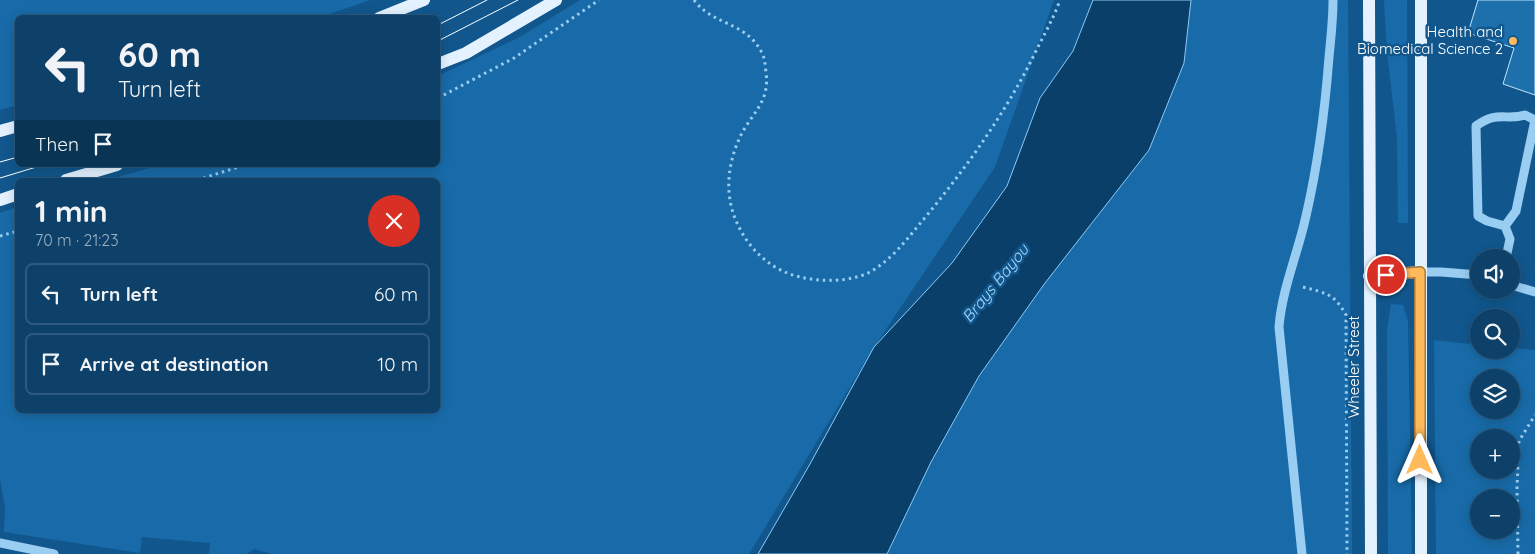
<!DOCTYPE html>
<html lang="en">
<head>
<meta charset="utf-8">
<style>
  body { margin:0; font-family:Quicksand,sans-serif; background:#164870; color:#f1f3f6; height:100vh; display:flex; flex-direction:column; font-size:19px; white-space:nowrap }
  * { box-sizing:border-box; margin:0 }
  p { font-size:16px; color:#9aafc1 }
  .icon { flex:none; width:28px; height:28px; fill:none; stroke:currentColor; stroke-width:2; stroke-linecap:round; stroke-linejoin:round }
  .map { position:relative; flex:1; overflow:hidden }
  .panel { position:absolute; left:15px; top:178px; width:425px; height:235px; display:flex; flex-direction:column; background:#0d416a; border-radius:8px; box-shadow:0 2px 12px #0003,0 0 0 1px #2d5a7e }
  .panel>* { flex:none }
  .guide { position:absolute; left:15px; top:15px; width:425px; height:152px; border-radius:8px; box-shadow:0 2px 12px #0003,0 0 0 1px #2d5a7e; background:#0d416a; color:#f1f3f6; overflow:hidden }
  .controls { position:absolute; left:1470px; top:249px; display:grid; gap:10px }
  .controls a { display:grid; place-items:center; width:50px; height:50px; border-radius:50%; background:#0d416a; box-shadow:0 2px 12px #0003,0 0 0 1px #2d5a7e; font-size:25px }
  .pin { position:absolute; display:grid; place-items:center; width:42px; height:42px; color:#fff; margin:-21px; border:2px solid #fff; border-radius:50%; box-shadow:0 1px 5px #0007 }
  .me { position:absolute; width:55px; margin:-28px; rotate:0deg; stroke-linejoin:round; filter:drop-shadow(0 0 4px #0008) }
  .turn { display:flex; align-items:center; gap:18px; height:105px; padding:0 20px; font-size:22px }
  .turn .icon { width:65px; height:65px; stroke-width:2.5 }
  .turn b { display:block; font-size:35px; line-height:42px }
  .then { display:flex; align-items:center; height:48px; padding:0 20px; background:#0003; gap:10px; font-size:19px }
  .round { display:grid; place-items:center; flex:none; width:52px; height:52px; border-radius:26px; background:#164870 }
  .summary { display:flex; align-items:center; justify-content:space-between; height:85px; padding:0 20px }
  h1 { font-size:30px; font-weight:700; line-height:38px }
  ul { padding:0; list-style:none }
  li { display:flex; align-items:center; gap:15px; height:62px; margin:0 10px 8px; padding:0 10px; border:2px solid #2d5a7e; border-radius:8px }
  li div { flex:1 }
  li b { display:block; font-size:19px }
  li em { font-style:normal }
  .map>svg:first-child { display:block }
  .green { fill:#186ba8; fill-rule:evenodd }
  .water { fill:#0a3f69; stroke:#8acaf6 }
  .building { fill:#1e70ad; stroke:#c0e3fd }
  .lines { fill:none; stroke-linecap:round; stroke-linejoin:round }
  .path { stroke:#99cdf2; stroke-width:3; stroke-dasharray:2.5 4; stroke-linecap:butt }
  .minor { stroke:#99cdf2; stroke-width:9 }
  .major { stroke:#e4f2ff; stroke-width:12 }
  .tram { stroke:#fff; stroke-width:1 }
  .route-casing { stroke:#a6793a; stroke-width:12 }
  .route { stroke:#ffba5a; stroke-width:9 }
  .poi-dot { fill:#ffba5a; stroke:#11578d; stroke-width:2 }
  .labels { text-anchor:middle; stroke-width:5; stroke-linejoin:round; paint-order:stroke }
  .poi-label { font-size:15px; fill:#fff; stroke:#11578d; text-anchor:end }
  .street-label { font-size:15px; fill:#fff; stroke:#11578d }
  .water-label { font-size:16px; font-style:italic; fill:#a5d6f9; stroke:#11578d }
</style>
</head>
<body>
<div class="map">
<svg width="1535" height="554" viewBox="0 0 1535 554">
  <rect width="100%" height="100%" fill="#11578d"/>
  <path class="green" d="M 0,0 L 370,0 L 318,18 L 18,18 L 17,105 L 0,110 Z
    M 580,0 L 1054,0 L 995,167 L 874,347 L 749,554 L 272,554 L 254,549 L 247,554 L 209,554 L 210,543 L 142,537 L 140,553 L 4,532 L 5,508 L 0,478 L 0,213 L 17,207 L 18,410 L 438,410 L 438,180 L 108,180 L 160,165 L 438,165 L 438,76 L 520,37 Z
    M 1191,0 L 1348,0 L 1352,554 L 887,554 L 931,462 L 979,376 L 1045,283 L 1184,63 Z
    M 1384,0 L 1407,0 L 1408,223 L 1398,223 L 1397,137 L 1387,53 Z
    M 1391,304 L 1403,305 L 1408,321 L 1412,554 L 1388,554 L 1387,330 Z
    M 1434,340 L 1479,345 L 1479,350 L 1511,350 L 1511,348 L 1535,350 L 1535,554 L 1436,554 ZM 1479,378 L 1511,378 L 1511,410 L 1479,410 ZM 1479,438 L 1511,438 L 1511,470 L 1479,470 ZM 1479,498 L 1511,498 L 1511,530 L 1479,530 Z"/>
  <path class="water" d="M 1093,0 L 1191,0 L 1184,63 L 1149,150 L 1045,283 L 979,376 L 931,462 L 887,554 L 758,554 L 810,464 L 874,347 L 952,263 L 1007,186 L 1040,98 L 1073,51 Z"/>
  <path class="building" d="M 1478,0 L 1535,0 L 1535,95 L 1503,84 L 1514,48 L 1468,33 Z"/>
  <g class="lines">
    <path class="path" d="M 694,0 C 713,26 746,21 762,53 C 765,59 765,65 766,72 C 770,103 752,112 740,137 C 727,165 724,197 738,225 C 750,251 773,271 800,277 C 822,282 848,282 868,273 C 891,261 907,239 923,220 C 967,167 1007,111 1037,49 C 1045,33 1054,17 1060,0
      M 438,98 L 514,58 L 599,0
      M 197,180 L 245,165
      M 0,236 L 18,231
      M 1303,287 C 1325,293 1334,293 1346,315 L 1347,554
      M 1518,554 L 1517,488 L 1519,441 L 1535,415"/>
    <path class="minor" d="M 1505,226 L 1516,211 L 1535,120 L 1525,115 C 1505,121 1498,110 1476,126 L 1478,216 L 1487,221 L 1505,226 L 1510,239 L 1506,258
      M 1420,272 L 1441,272 L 1479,275
      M 1511,285 L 1535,292
      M 0,543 L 54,554
      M 1302,554 L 1279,327 C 1282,289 1298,253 1306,216 C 1318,164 1325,110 1329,57 C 1331,38 1333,19 1333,0"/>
    <path class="major" d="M 1369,0 L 1371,554
      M 379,18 L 424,0
      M 438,64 L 466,53 L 556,0
      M 0,131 L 18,126
      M 66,180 L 117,165
      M 0,200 L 18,194
      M 1369,276 L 1420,272
      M 1421,554 L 1421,0"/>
    <path class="tram" d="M 438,25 L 487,0
      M 438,41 L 518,0
      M 0,162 L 18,157
      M 0,178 L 43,165"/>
  </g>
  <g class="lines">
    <defs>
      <path id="route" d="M 1386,275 L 1420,272 L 1420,460"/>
    </defs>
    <use href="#route" class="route-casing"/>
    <use href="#route" class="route"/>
  </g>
  <circle class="poi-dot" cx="1513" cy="41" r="5"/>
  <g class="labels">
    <g class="poi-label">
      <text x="1503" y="37">Health and<tspan x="1503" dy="17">Biomedical Science 2</tspan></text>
    </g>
    <g class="street-label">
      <text transform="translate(1354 367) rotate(-90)" y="5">Wheeler Street</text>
    </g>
    <g class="water-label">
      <text transform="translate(995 283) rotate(-51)" y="6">Brays Bayou</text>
    </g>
  </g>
</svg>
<div class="controls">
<a><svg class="icon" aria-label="sound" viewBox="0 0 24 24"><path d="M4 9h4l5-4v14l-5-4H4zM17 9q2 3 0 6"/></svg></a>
<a><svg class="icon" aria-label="search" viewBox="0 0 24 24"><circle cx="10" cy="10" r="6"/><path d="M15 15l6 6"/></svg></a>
<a><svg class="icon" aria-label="layers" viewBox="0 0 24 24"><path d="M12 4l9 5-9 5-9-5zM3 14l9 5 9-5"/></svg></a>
<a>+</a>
<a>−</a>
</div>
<div class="pin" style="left:1386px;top:275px;background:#d93025"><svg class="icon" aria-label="arrive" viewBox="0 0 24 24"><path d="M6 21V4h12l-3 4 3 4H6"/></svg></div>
<svg class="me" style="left:1420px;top:460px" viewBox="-20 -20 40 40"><path d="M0-17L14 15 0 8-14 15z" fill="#ffba5a" stroke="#fff" stroke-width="4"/></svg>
<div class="guide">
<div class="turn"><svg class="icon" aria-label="left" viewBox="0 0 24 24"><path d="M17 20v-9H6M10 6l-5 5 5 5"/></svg><div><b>60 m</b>Turn left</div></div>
<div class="then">Then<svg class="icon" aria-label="arrive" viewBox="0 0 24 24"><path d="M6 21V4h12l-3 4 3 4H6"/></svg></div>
</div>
<section class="panel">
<div class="summary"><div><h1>1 min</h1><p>70 m · 21:23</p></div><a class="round" style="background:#d93025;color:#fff"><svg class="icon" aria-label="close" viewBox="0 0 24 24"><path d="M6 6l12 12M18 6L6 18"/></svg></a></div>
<ul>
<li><svg class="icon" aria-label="left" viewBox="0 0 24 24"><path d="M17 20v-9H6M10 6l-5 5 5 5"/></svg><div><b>Turn left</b></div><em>60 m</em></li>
<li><svg class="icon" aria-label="arrive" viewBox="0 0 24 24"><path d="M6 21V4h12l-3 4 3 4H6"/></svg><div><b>Arrive at destination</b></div><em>10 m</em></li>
</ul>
</section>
</div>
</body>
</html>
